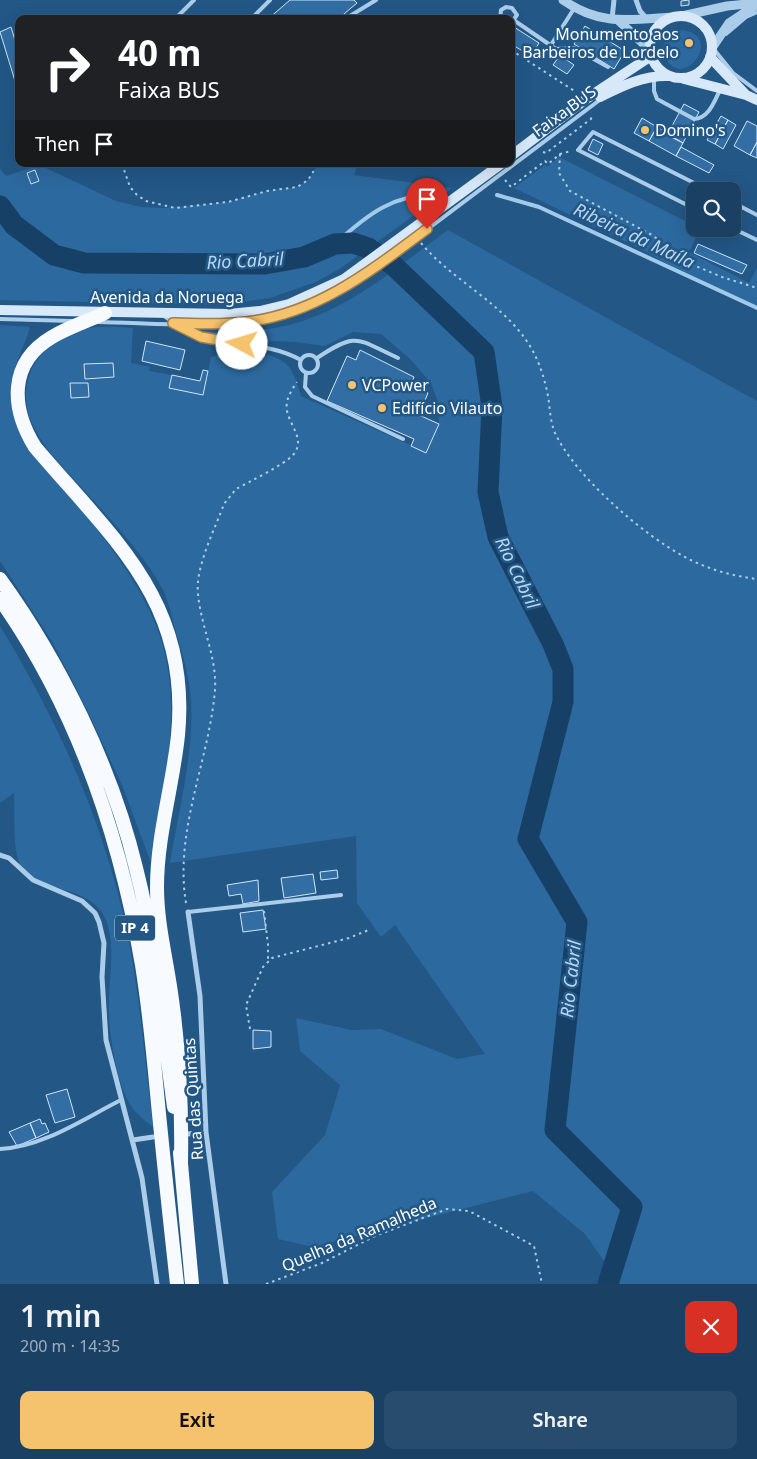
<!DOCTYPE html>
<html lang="en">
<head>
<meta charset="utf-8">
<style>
  body { margin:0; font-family:"Noto Sans",sans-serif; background:#274c6d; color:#f1f3f6; height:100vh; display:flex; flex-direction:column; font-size:19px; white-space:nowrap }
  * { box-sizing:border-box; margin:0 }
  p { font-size:16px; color:#9fafbf }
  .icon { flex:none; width:28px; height:28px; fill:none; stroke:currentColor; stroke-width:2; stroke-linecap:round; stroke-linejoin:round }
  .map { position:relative; height:1284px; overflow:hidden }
  .drawer { display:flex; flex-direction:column; background:#1a4164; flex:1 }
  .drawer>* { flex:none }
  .banner { position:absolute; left:15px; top:15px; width:500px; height:152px; border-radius:10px; box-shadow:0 5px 20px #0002,0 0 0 1px #385a78; background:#202124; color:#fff; overflow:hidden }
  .tools { position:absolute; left:686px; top:182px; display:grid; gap:10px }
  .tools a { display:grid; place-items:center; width:55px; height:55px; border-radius:10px; background:#1a4164; box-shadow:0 5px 20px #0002,0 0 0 1px #385a78; font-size:25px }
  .pin { position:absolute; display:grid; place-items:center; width:42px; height:42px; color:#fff; margin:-51px -21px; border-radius:50% 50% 50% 0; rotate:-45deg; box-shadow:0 0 5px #0007 }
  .pin .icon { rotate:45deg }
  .me { position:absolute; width:55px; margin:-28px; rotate:276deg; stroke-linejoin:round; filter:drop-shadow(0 0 4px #0008) }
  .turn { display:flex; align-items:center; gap:18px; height:105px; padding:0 20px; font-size:22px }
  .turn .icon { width:65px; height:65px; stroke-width:2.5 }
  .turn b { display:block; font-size:35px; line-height:42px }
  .then { display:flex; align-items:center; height:48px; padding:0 20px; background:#0003; gap:10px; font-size:19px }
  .round { display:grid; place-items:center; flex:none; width:52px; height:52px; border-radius:10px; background:#274c6d }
  .summary { display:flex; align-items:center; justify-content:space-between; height:85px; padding:0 20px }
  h1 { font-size:30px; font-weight:600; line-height:38px }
  .cta { display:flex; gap:10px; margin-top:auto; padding:10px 20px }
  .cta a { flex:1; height:58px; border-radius:10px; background:#f5c26e; color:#111; font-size:20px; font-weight:600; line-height:58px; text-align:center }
  .cta a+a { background:#274c6d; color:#f1f3f6 }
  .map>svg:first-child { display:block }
  .green { fill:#2c699e }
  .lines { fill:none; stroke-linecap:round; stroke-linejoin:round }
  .stream { stroke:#a0c9ea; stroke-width:4 }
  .river { stroke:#174066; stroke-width:21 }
  .building { fill:#326ea4; stroke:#d0e5f7 }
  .path { stroke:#accde9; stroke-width:2; stroke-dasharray:2.5 4; stroke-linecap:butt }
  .service { stroke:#accde9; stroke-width:4 }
  .minor { stroke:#accde9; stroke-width:5 }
  .tertiary { stroke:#accde9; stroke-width:9 }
  .secondary { stroke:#d7e8f8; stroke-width:10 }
  .trunk { stroke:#f7fafe; stroke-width:14 }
  .route-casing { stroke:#9f7e48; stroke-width:12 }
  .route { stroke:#f5c26e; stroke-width:9 }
  .poi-dot { fill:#f5c26e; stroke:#225786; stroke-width:2 }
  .labels { text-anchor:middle; stroke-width:5; stroke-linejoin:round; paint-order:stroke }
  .shield { fill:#225786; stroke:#bdcddb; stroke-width:1 }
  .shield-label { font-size:15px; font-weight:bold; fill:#fff }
  .poi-label { font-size:16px; fill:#fff; stroke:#225786; text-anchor:start }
  .street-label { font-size:16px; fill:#fff; stroke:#225786 }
  .water-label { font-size:18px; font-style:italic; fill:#b8d7f1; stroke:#225786 }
</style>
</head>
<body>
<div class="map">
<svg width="757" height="1284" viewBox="0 0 757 1284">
  <rect width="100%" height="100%" fill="#225786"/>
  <path class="green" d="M 680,30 C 727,33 683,94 665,57 C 659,44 669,33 680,30 Z
    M 559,157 L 695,226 L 695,229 L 700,229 L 689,252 L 749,283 L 757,268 L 757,308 L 696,281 L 645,251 L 514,188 L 545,165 L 547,167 Z
    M 318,164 L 358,164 L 354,175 L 452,188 L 341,268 L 316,282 L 270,298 L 218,305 L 0,300 L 0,169 L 6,176 L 33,167 L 44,167 L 116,201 L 141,207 L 163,208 L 228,202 L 267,191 L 297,187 L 308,180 Z
    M 448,230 L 757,401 L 757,1284 L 620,1284 L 585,1234 L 533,1191 L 313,1247 L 278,1239 L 272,1192 L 325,1135 L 340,1085 L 300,1051 L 296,1018 L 352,1030 L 381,1029 L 457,1059 L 485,1054 L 395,925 L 381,937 L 357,903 L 356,836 L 170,863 C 178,811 194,756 191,702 C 190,678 182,652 175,629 C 172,617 169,604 164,592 C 147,556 98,506 70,475 C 55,458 41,444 32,423 C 21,401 25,371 43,353 C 72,325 95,325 133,328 L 131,363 L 150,367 L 149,371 L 172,375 L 170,388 L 203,395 L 211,357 C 233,351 273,348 289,367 C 295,375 298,387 301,396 L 426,452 L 439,424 L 438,402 L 431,383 L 410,359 L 381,334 L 353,332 L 325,346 L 295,342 L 245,340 L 192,331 C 221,332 251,333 280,327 C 345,314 397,267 448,230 Z
    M 0,325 L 30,327 C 25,347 6,378 12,399 C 15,410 35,435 42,447 C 56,468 68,490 83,510 C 113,551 145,590 161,639 C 184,713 162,789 151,863 L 122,785 L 89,714 L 53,643 L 0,561 Z
    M 0,626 C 58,721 104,822 127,932 C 140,996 145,1062 153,1127 C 145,1120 136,1114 131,1106 C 115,1081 107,1024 109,995 C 110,971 115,944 106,920 C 91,882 33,894 20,865 C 12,847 15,813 14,793 L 0,803 Z"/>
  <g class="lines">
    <path class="stream" d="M 497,195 L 539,207 L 757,308
      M 335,244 C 370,212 392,196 440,192"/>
    <path class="river" d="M 0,206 L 14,225 L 54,255 L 84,263 L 265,264 L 304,257 L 335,244 L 353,243 L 368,248 L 393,265 L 484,352 L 492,407 L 488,492 L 498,537 L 553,644 L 563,669 L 563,702 L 528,839 L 577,922 L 555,1130 L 632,1207 L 608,1284"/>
  </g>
  <path class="building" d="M 290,0 L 354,0 L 357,3 L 338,19 L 333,19 L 331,16 L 327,19 L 268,19 Z
    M 689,0 L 689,5 L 681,6 L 681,1 Z
    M 585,26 L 625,51 L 614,69 L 574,44 Z
    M 11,27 L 19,54 L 19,94 L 0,32 Z
    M 514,27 L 539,43 L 531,56 L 511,44 L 511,30 Z
    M 560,55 L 574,65 L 567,74 L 553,65 Z
    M 684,104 L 699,112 L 683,143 L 667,135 Z
    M 721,116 L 728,120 L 715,144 L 707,140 Z
    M 642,118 L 657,127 L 649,141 L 634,133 Z
    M 728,120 L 736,125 L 723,149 L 715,144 Z
    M 747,121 L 757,126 L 757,142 L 750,155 L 734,146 Z
    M 657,127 L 683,143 L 676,156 L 649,141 Z
    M 593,139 L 603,144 L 598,155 L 588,150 Z
    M 757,142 L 757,158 L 750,155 Z
    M 681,147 L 714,165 L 709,173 L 676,156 Z
    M 35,170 L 39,181 L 31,184 L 27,173 Z
    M 698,244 L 747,265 L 742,274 L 694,253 Z
    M 146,341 L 185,350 L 180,370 L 142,361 Z
    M 360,350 L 414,377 L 411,385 L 428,393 L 419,415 L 439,424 L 426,453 L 411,446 L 414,439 L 327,401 L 347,356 L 356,360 Z
    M 113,363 L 114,377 L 85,379 L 84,364 Z
    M 203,370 L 208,371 L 203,395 L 169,388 L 172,375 L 200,381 Z
    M 70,383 L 88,383 L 89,397 L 71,398 Z
    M 337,870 L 338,878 L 321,880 L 320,872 Z
    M 313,874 L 316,893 L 284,898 L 281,878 Z
    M 258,880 L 259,901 L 243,904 L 241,894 L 229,896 L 227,885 Z
    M 263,910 L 266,929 L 243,932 L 240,913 Z
    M 253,1030 L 271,1031 L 271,1047 L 253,1049 Z
    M 67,1089 L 75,1117 L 55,1123 L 46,1095 Z
    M 40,1119 L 42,1124 L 45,1123 L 49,1132 L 36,1138 L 30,1123 Z
    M 30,1123 L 36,1138 L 17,1146 L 9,1132 Z"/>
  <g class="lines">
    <path class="path" d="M 511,50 L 576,92
      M 543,152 L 546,153 L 591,119 L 592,115
      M 560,154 L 559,173 L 570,191 L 652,235 L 691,264 L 722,277 L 757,288
      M 122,164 L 130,187 L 137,195 L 146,201 L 175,208 L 228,202 L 267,191 L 297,187 L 308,180 L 318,164
      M 505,180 L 511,187 L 545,161 L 548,164 L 560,154 L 571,151
      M 421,243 C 451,279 499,301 526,340 C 538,357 544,376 548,396 C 550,408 550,421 555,433 C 575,476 643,535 685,557 C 707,569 732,576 757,579
      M 186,903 C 174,831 209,761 215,690 C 217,657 201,627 198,594 C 195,567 215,529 224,504 L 236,489 C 249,482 285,464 293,455 C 306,440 290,426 287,411 C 285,400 291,391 297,382
      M 264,911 L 268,945 L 268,961
      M 250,1029 L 246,1005 L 263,967 L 272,958 L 349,938 L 371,929
      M 266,1284 L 322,1263 L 375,1236 L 447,1209 L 469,1211 L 534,1246 L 542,1284"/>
    <path class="service" d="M 175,19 L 194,0
      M 251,19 L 270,0
      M 345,19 L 376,0
      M 500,19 L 501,10 L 506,7 L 512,8 L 517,15 L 511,23
      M 515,21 L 556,49 L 574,48 L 608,67
      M 726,34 L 746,17 L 757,12
      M 551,45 L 575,7
      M 712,47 L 733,73 L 757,91
      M 654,78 L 654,91 L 657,99 L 694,119 C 709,118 714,102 720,90
      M 732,202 L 757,215
      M 695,209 L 578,150 L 593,132 L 710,191
      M 732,228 L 757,240
      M 164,316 C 175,324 187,332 200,337 C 236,350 264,340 301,360
      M 0,319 L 73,321
      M 97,322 C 161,323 233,332 295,312 C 321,302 346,288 369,273 L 601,99
      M300 364a9 9 0 1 1 18 0a9 9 0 1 1-18 0Z
      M 317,358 C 358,331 356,339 398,358
      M 306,373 L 305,387 L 312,396 L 403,439
      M 188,912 L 341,895
      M 0,1149 C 43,1147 83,1119 121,1100"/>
    <path class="minor" d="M 636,0 L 640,11 L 647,19
      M 612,19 L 614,0
      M 0,855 L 9,858 L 33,880 L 82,901 L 95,913 L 99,922 L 104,943 L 102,977 L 106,1040 L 142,1178 L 157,1284
      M 188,912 L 200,996 L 206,1132 L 226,1284
      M 188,1134 L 206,1132
      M 133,1140 L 153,1137"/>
    <path class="tertiary" d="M 563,0 C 600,26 629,20 672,17
      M 682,16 L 727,6 L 757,3
      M 619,21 L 650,50
      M 712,48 L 729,23 L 756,5"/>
    <path class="secondary" d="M650 47a31 31 0 1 1 62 0a31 31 0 1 1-62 0Z
      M 710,57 L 745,94
      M 684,79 L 746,95 L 757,100
      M 600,97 C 622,86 644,75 669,76
      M 511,156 L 586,99 L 651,56
      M 0,310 L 229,314 L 260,311 L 289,304 L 344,279 L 501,164"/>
    <path class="trunk" d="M 105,313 C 88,321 69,327 52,337 C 8,363 11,408 35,447 C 113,539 191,602 178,735 C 173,785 157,836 157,887 C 157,921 165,953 170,986 C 179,1044 182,1103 181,1162
      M 0,579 C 60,662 112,768 136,868 C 156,946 163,1027 174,1107
      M 0,599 C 76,707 120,836 142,965 C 149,1008 153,1050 157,1093 C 163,1157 170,1220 177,1284
      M 180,1153 L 192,1284"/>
  </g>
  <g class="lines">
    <defs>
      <path id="route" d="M 242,344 L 201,337 L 173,323 C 198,324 222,325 246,322 C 317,314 372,270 427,229"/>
    </defs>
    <use href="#route" class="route-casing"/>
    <use href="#route" class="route"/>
  </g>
  <g class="poi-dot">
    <circle cx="689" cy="43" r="5"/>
    <circle cx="645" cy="130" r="5"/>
    <circle cx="352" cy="385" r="5"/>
    <circle cx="382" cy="408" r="5"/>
  </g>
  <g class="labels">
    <rect class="shield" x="115" y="915.5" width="40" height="25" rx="4"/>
    <g class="shield-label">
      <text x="135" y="933">IP 4</text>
    </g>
    <g class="poi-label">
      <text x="679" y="40" text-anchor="end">Monumento aos<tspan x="679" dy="18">Barbeiros de Lordelo</tspan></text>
      <text x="655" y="136">Domino's</text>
      <text x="362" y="391">VCPower</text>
      <text x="392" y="414">Edifício Vilauto</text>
    </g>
    <g class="street-label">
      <text transform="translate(564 111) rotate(-36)" y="6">Faixa BUS</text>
      <text x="167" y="303">Avenida da Noruega</text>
      <text transform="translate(193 1099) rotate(-94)" y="6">Rua das Quintas</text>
      <text transform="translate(359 1234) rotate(-23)" y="6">Quelha da Ramalheda</text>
    </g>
    <g class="water-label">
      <text transform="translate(634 236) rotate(25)" y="6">Ribeira da Maíla</text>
      <text transform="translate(245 261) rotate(-3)" y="6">Rio Cabril</text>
      <text transform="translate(517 573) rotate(64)" y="6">Rio Cabril</text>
      <text transform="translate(571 979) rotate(-84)" y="6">Rio Cabril</text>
    </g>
  </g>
</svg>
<div class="tools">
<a><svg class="icon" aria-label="search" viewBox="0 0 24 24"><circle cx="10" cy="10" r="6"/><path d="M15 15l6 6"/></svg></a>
</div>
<div class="pin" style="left:427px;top:229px;background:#d93025"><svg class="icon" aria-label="arrive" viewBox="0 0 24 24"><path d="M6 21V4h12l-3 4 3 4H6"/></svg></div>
<svg class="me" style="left:242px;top:344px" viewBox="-20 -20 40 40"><circle r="19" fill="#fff"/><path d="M0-13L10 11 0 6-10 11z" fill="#f5c26e"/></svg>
<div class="banner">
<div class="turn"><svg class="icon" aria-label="right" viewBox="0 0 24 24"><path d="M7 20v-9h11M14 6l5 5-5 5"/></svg><div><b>40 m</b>Faixa BUS</div></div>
<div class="then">Then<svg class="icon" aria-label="arrive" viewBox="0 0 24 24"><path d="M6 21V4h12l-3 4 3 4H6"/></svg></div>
</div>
</div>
<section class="drawer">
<div class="summary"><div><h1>1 min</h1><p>200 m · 14:35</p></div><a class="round" style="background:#d93025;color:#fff"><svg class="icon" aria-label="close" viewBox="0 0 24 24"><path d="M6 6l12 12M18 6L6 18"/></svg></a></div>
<div class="cta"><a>Exit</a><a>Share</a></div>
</section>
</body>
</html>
